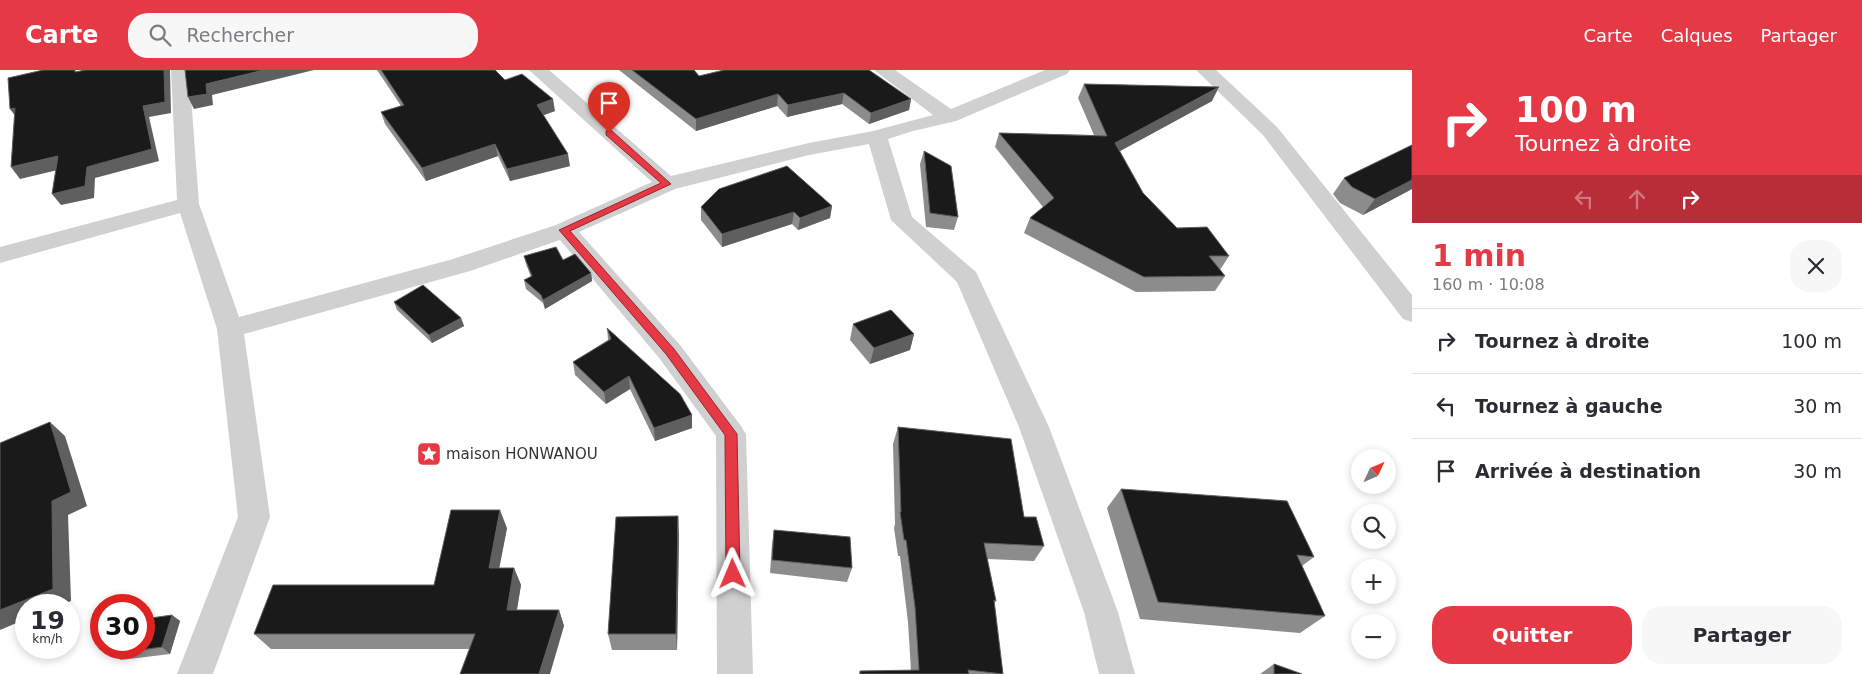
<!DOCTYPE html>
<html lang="fr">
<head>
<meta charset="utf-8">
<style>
  body { margin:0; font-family:"DejaVu Sans",sans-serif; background:#f7f7f7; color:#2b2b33; height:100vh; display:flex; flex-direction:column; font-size:19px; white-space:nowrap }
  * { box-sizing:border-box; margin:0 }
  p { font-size:16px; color:#7c7c81 }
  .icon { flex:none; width:28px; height:28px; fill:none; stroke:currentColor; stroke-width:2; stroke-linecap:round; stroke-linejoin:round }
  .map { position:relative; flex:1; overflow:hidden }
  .panel { display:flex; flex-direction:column; background:#fff; width:450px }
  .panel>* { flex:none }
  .hud { background:#e63946; color:#fff; overflow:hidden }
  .needle { width:32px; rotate:46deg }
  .controls { position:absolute; left:1351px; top:379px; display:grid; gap:10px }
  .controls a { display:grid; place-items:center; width:45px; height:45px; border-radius:50%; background:#fff; box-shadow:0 2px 8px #0003; font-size:25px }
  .speed { position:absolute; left:15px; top:524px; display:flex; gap:10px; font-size:25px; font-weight:700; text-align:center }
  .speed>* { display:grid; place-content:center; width:65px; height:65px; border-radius:50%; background:#fff; box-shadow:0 2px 8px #0003; line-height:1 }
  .speed small { font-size:12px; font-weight:400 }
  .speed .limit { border:8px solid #d22; background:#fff; color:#111 }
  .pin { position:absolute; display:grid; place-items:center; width:42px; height:42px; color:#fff; margin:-51px -21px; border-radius:50% 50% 50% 0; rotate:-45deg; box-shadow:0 0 5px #0007 }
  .pin .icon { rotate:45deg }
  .me { position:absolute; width:55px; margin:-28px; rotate:359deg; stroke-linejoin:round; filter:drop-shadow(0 0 4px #0008) }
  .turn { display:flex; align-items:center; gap:18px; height:105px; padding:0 20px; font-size:22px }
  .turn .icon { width:65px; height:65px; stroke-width:2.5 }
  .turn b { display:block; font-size:35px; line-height:42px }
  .lanes { display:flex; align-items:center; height:48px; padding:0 20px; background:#0003; justify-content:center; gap:25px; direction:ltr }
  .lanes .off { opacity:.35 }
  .round { display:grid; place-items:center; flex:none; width:52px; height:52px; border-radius:20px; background:#f7f7f7 }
  .headline { display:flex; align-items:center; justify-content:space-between; height:85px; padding:0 20px }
  h1 { font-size:30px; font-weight:800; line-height:38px; color:#e63946 }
  .primary-button { display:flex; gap:10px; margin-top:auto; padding:10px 20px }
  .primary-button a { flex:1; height:58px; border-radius:20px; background:#e63946; color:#fff; font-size:20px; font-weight:800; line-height:58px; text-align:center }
  .primary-button a+a { background:#f7f7f7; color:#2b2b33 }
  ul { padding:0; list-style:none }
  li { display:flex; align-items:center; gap:15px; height:65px; padding:0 20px; border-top:1px solid #e1e1e2 }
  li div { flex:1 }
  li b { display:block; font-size:19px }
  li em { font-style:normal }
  header { display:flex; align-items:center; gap:30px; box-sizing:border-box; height:70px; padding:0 25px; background:#e63946; color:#fff }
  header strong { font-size:24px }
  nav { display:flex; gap:28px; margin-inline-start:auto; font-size:18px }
  .search { width:350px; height:45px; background:#f7f7f7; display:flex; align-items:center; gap:12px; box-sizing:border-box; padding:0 18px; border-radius:20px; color:#7c7c81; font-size:19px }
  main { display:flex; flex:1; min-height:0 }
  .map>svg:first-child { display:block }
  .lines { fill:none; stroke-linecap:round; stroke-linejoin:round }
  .minor { fill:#d0d0d0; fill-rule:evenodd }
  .wall { fill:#8c8c8c }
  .shaded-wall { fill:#5f5f5f }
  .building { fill:#1a1a1a; stroke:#5f5f5f }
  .route { fill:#e63946; stroke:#96252e }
  .labels { text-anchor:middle; stroke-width:5; stroke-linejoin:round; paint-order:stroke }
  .poi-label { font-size:15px; fill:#333; stroke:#fff; text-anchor:start }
</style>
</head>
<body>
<header>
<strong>Carte</strong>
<div class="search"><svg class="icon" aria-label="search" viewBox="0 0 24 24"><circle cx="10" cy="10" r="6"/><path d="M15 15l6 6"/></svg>Rechercher</div>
<nav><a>Carte</a><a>Calques</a><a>Partager</a></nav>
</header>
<main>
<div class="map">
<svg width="1412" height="604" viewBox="0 0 1412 604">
  <rect width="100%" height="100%" fill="#fff"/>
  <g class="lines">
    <path class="minor" d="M 171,0 L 189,0 L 199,134 L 239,247 L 453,189 L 556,155 L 652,112 L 529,0 L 549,0 L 671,106 L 809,73 L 873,61 L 933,45 L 874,0 L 895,0 L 951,39 L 1045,0 L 1070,0 L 1067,4 L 956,51 L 913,61 L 888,69 L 912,147 L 976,202 L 1049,357 L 1118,542 L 1135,604 L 1099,604 L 1084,542 L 1019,357 L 957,212 L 891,150 L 869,74 L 809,85 L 675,119 L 579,162 L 680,275 L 741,356 L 746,364 L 753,604 L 717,604 L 716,366 L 660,289 L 560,170 L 470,201 L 244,264 L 270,447 L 213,604 L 177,604 L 238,447 L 217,259 L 180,143 L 0,193 L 0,177 L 177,130 Z
      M 1196,0 L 1216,0 L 1277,57 L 1412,225 L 1412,252 L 1403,249 L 1263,65 Z"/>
  </g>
  <path class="wall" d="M 377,0 L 495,0 L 505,10 L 555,41 L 543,45 L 570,96 L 510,111 L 498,86 L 426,111 L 385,54 L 381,42 L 401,36 Z
    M 619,0 L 694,0 L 699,6 L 911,29 L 909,40 L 869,54 L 842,34 L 787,47 L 777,36 L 696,61 Z
    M 1084,14 L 1212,31 L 1120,81 L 1143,123 L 1177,158 L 1229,186 L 1220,200 L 1225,206 L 1215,221 L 1136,222 L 1024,163 L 1030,148 L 1043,137 L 995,77 L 999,63 L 1094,65 L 1078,28 Z
    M 1412,75 L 1412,119 L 1363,145 L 1340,133 L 1333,124 L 1344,108 Z
    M 924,81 L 958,147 L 954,160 L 926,157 L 920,94 Z
    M 832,136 L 830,148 L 798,160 L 792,154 L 722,177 L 701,150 L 701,137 Z
    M 524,186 L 563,190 L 591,203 L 592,211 L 545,239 L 543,233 L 526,219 L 524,210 L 531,207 L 526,194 Z
    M 394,232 L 461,248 L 464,256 L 432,273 L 397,240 Z
    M 853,254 L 914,264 L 910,280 L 870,294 L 850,270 Z
    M 607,258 L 692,345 L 692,358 L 655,371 L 630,319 L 606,334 L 575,305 L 573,292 L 608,270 Z
    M 898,357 L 1024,447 L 1044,476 L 1034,491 L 987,489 L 996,531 L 994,533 L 1003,604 L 859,604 L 860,601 L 911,601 L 908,552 L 900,486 L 898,486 L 894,458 L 895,454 L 893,374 Z
    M 1121,419 L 1314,487 L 1302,496 L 1325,546 L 1300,563 L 1140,549 L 1107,438 Z
    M 507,458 L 499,498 L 514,498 L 521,515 L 517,540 L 559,540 L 564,556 L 469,579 L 271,579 L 254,564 L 434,515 Z
    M 774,460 L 852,498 L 847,512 L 770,503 L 772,474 Z
    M 679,465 L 677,580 L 612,580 L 608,564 Z
    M 172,545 L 180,551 L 170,584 L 121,590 L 111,584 Z
    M 1274,594 L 1302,604 L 1260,604 Z"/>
  <path class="shaded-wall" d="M 164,0 L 170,0 L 171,43 L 149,47 L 159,91 L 95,108 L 94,128 L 61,135 L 52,124 L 143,36 Z
    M 264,0 L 314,0 L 212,25 L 213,35 L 194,39 L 188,27 L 206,14 Z
    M 1219,17 L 1212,31 L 1109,87 L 1115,73 Z
    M 844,23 L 842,34 L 787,47 L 788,35 Z
    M 778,24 L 777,36 L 696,61 L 696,49 Z
    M 553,29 L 555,41 L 539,47 L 537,35 Z
    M 911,29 L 909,40 L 869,54 L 871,43 Z
    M 15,38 L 19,51 L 10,39 Z
    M 495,74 L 498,86 L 426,111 L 422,98 Z
    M 568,84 L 570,96 L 510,111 L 507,99 Z
    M 58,86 L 66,98 L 20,109 L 11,97 Z
    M 1412,110 L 1412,119 L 1363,145 L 1375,129 Z
    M 832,136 L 830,148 L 798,160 L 800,148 Z
    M 794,142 L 792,154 L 722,177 L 722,164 Z
    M 591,203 L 592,211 L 545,239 L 543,230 Z
    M 461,248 L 464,256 L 432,273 L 429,265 Z
    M 914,264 L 910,280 L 870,294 L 874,278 Z
    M 629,306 L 630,319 L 606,334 L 604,322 Z
    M 692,345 L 692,358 L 655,371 L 654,358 Z
    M 50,352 L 65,366 L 87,436 L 68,445 L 71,531 L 61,535 L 26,535 L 26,549 L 0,560 L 0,540 Z
    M 500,440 L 507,458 L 496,515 L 489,498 Z
    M 678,446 L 679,465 L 677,580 L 676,564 Z
    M 514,498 L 521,515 L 514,556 L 507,540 Z
    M 559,540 L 564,556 L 550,604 L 539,604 Z
    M 172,545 L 180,551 L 170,584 L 162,577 Z"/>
  <path class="building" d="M 43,0 L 75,0 L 75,2 L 85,0 L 164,0 L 165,32 L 143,36 L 152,79 L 87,97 L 85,116 L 52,124 L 58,86 L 11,97 L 15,38 L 10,39 L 8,8 Z
    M 185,0 L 264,0 L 206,14 L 207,24 L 188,27 Z
    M 381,0 L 495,0 L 505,10 L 522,4 L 553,29 L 537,35 L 568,84 L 507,99 L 495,74 L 422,98 L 381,42 L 404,35 Z
    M 632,0 L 694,0 L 699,6 L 724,0 L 869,0 L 911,29 L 871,43 L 844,23 L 788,35 L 778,24 L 696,49 Z
    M 1084,14 L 1219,17 L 1115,73 L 1143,123 L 1177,158 L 1207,157 L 1229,186 L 1209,186 L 1225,206 L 1144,207 L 1030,148 L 1054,128 L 999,63 L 1107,66 Z
    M 1412,75 L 1412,110 L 1375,129 L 1352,117 L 1344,108 Z
    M 924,81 L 951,96 L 958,147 L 930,143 Z
    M 787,96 L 832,136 L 800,148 L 794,142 L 722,164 L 701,137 L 719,119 Z
    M 556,177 L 563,190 L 575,184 L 591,203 L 543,230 L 541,225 L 524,210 L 532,206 L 524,186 Z
    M 423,215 L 461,248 L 429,265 L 394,232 Z
    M 891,240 L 914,264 L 874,278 L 853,254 Z
    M 607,258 L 680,324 L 692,345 L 654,358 L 629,306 L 604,322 L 573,292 L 611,269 Z
    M 50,352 L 71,422 L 52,431 L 53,519 L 0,540 L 0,373 Z
    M 898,357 L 1011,369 L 1024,447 L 1036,447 L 1044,476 L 984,473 L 996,531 L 994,530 L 1003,604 L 968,600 L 969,604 L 860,604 L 860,601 L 919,600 L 915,537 L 906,470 L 904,470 L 900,442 L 901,442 Z
    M 1121,419 L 1287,431 L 1314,487 L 1297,485 L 1325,546 L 1158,532 Z
    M 451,440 L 500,440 L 489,498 L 514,498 L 507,540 L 559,540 L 539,604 L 460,604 L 475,564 L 254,564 L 273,515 L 434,515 Z
    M 678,446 L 676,564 L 608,564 L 616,447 Z
    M 774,460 L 850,467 L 852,498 L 772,490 Z
    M 172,545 L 162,577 L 111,584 L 114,578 L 144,578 L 144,549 Z
    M 1274,594 L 1302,604 L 1274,604 Z"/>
  <path class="route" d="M 606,61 L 612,61 L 671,114 L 570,161 L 674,279 L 737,364 L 740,504 L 738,509 L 733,511 L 728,509 L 726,504 L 725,365 L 666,284 L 559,160 L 661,113 L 606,65 Z"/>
  <defs>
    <symbol id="sight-square" viewBox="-11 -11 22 22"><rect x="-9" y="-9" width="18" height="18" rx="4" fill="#e63946" stroke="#fff"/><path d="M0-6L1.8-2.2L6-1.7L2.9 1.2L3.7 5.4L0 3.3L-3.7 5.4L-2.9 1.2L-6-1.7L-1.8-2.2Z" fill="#fff"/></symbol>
  </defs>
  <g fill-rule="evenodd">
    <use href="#sight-square" x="415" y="370" width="28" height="28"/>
  </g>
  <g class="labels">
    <g class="poi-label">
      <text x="446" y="389">maison HONWANOU</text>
    </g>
  </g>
</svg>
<div class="controls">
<a><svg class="needle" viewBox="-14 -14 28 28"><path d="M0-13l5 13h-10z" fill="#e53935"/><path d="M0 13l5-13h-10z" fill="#7c7c81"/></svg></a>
<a><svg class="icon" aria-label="search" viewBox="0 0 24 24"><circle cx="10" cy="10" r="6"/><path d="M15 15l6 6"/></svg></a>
<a>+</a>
<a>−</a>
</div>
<div class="speed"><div>19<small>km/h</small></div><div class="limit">30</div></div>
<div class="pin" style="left:609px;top:63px;background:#d93025"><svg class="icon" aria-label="arrive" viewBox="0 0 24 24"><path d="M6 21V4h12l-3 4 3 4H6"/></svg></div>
<svg class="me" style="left:733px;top:504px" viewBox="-20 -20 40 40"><path d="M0-17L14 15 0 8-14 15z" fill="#e63946" stroke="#fff" stroke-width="4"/></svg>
</div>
<section class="panel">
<div class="hud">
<div class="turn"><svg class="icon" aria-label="right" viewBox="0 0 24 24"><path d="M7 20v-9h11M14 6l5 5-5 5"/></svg><div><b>100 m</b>Tournez à droite</div></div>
<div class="lanes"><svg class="icon off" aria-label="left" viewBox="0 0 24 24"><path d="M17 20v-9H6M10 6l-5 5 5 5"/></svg><svg class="icon off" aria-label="ahead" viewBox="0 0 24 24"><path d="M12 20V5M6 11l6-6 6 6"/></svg><svg class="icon" aria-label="right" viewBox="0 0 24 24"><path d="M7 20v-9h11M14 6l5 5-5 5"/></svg></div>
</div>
<div class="headline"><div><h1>1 min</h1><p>160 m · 10:08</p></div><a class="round"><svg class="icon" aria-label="close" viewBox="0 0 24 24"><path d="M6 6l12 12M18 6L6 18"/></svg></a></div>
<ul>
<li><svg class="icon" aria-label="right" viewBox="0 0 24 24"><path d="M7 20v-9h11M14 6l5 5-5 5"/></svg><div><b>Tournez à droite</b></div><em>100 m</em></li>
<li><svg class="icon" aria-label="left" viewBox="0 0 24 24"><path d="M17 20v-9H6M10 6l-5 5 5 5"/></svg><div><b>Tournez à gauche</b></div><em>30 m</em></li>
<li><svg class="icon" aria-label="arrive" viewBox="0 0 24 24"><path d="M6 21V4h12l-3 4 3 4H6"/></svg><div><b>Arrivée à destination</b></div><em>30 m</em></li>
</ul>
<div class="primary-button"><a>Quitter</a><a>Partager</a></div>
</section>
</main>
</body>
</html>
